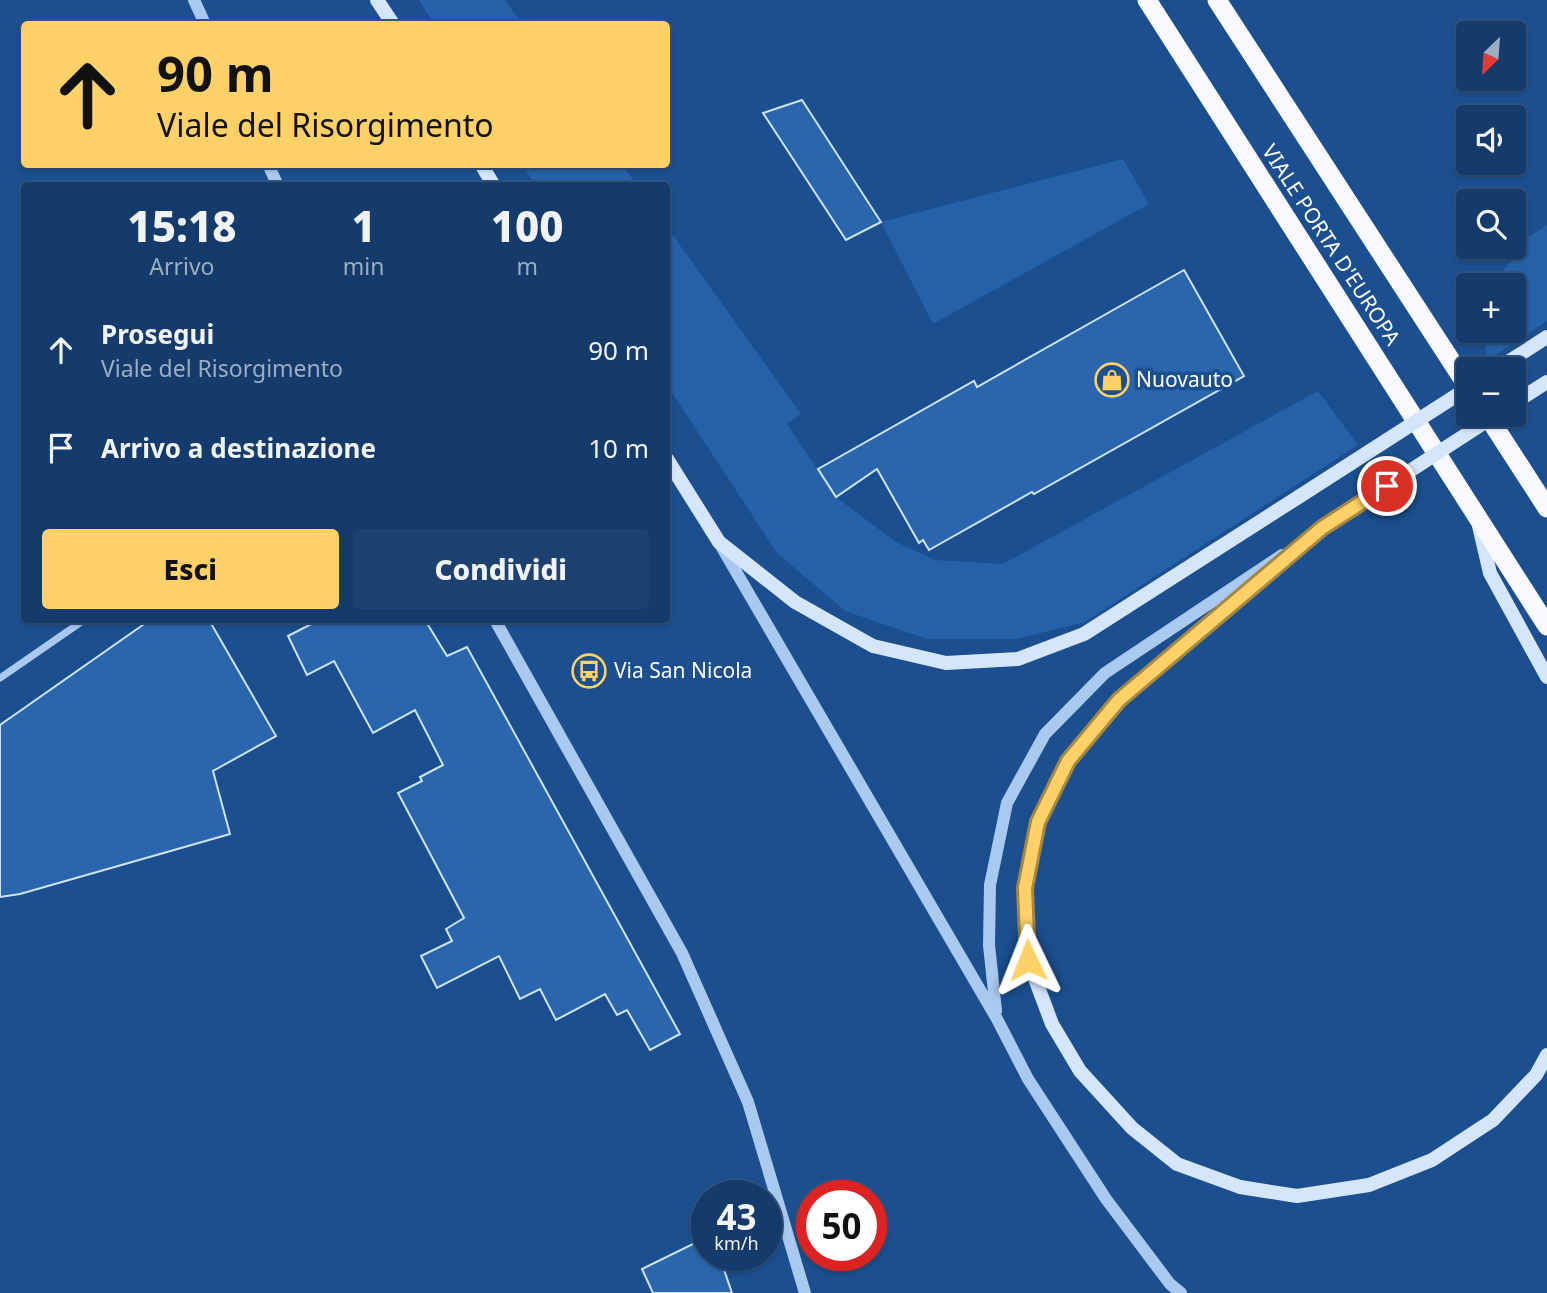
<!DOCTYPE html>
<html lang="it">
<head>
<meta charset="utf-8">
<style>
  body { margin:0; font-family:"Noto Sans",sans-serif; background:#1d4271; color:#f1f3f6; height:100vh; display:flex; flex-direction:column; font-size:26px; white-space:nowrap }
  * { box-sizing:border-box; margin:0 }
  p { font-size:23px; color:#9dadc1 }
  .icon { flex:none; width:38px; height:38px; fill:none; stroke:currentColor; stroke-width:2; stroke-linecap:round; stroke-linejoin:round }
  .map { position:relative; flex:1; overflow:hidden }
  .drawer { position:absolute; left:21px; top:182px; width:649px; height:441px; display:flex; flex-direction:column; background:#143b6b; border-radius:7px; box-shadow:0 2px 5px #0004,0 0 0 2px #33557e }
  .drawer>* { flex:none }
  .banner { position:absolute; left:21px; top:21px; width:649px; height:147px; border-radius:7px; box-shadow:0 2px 5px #0004,0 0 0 2px #33557e; background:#ffd166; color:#111; overflow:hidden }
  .needle { width:46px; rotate:205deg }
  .buttons { position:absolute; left:1456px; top:21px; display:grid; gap:14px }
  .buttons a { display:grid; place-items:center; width:70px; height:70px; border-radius:7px; background:#143b6b; box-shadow:0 2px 5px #0004,0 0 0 2px #33557e; font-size:35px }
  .speed { position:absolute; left:691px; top:1180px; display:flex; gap:14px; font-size:35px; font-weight:700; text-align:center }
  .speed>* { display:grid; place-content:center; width:91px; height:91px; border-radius:50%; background:#143b6b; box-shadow:0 2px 5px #0004,0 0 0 2px #33557e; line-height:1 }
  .speed small { font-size:18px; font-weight:400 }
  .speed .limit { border:10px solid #d22; background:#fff; color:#111 }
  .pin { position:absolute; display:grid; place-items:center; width:60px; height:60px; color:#fff; margin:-30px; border:4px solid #fff; border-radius:50%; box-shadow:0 2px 7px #0007 }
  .me { position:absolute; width:77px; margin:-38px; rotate:358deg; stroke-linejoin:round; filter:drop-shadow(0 0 5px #0008) }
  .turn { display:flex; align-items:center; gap:24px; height:147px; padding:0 21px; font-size:32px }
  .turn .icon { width:91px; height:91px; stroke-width:2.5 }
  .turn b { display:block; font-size:49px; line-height:60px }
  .eta { display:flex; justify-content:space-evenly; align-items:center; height:119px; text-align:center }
  .eta b { font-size:42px; font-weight:800; line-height:49px }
  .primary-button { display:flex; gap:14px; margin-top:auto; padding:14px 21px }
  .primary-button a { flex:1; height:80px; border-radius:7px; background:#ffd166; color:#111; font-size:28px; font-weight:800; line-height:80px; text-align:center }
  .primary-button a+a { background:#1d4271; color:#f1f3f6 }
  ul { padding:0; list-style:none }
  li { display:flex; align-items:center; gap:21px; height:98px; padding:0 21px }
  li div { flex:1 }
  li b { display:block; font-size:26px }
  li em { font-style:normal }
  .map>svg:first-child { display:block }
  .green { fill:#2461a8 }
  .building { fill:#2a66ad; stroke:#cfe3fa; stroke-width:2 }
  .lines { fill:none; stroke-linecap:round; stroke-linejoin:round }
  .minor { stroke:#a9c9ee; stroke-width:7 }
  .tertiary { stroke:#a9c9ee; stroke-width:12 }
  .secondary { stroke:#d6e6fa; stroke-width:14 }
  .trunk { stroke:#f8faff; stroke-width:19 }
  .secondary-bridge { stroke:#d6e6fa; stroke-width:14 }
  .route-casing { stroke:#a68842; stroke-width:18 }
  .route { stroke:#ffd166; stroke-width:12 }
  .labels { text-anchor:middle; stroke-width:7; stroke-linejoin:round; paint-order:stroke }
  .street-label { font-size:21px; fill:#fff; stroke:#1b4f8f }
  .poi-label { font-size:21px; fill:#fff; stroke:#1b4f8f; text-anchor:start }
</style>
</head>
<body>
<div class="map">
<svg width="1547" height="1293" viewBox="0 0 1547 1293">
  <rect width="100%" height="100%" fill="#1b4f8f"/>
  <path class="green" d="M 419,0 L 505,0 L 522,24 L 434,24 Z
    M 1123,159 L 1149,204 L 933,324 L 881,222 Z
    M 522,165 L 622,165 L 637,185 L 536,185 Z
    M 1547,225 L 1547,321 L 1488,360 L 1482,331 L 1514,331 L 1514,285 L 1493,285 L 1495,282 L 1526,239 Z
    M 667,227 L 801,414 L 787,424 L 836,497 L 896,542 L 935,560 L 1003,564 L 1318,391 L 1358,445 L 1085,622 L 1017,639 L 927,639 L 845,611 L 777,553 L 667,385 Z"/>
  <path class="building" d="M 802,100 L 881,222 L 846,240 L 763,113 Z
    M 1184,270 L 1244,376 L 1034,494 L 1032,492 L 929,550 L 923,540 L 919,543 L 877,469 L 836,497 L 818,469 L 974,381 L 977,387 Z
    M 150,620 L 209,620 L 276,736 L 213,771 L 230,834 L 20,894 L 0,897 L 0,725 Z
    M 319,620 L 425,620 L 447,656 L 467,647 L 680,1034 L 650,1050 L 627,1010 L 617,1015 L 605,994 L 556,1020 L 540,989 L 520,999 L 499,956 L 437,988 L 421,956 L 452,941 L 446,929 L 464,918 L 398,793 L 422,781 L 420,777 L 443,765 L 415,710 L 373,733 L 334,661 L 307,675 L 288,636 Z
    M 707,1237 L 707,1255 L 719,1255 L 732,1293 L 653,1293 L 642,1269 Z"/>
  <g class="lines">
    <path class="minor" d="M 0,678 L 84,620"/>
    <path class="tertiary" d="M 194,0 L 205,24
      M 268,164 L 278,186
      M 721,546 L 997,1019 L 1028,1079 L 1106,1199 L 1170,1284 L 1181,1293
      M 495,620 L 682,953 L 748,1102 L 805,1293
      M 996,1011 L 989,945 L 990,885 L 1007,803 L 1045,734 L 1105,673 L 1282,555"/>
    <path class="secondary" d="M 377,0 L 393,24
      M 481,164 L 494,186
      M 1497,369 L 1547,337
      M 1514,403 L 1547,382
      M 667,459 L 719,542 L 795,602 L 873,646 L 946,663 L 1018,659 L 1084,634 L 1300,496
      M 1479,526 L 1490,573 L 1547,677
      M 1322,528 L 1119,700 L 1068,761 L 1038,822 L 1025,888 L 1028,960 L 1052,1024 L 1080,1071 L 1132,1128 L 1177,1164 L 1240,1187 L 1297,1196 L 1369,1185 L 1432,1160 L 1493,1120 L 1536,1075 L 1547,1055"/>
    <path class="trunk" d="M 1147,0 L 1547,626
      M 1217,0 L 1468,387
      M 1487,415 L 1547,508"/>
    <path class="secondary-bridge" d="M 1300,496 L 1468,388
      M 1322,528 L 1496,415"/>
  </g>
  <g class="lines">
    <defs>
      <path id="route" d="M 1028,960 L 1025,888 L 1038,822 L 1068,761 L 1119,700 L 1322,528 L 1387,486"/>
    </defs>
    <use href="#route" class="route-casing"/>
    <use href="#route" class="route"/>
  </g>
  <defs>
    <symbol id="shop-ring" viewBox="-11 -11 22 22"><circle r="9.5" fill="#1b4f8f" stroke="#ffd166" stroke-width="1.5"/><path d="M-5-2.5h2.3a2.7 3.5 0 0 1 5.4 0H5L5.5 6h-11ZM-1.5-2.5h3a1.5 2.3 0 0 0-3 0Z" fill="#ffd166"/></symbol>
    <symbol id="bus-ring" viewBox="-11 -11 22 22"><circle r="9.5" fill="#1b4f8f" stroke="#ffd166" stroke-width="1.5"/><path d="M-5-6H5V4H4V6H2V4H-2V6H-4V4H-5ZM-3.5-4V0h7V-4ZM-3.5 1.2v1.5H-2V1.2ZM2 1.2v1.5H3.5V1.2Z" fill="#ffd166"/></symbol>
  </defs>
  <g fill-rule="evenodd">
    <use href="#shop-ring" x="1093" y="361" width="38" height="38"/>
    <use href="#bus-ring" x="570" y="652" width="38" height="38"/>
  </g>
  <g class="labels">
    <g class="street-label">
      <text transform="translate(1331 245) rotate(57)" y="7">VIALE PORTA D'EUROPA</text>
    </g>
    <g class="poi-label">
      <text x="1136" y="387">Nuovauto</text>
      <text x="614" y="678">Via San Nicola</text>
    </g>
  </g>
</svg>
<div class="buttons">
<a><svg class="needle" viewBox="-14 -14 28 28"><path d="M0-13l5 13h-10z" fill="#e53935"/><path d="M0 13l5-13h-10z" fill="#9dadc1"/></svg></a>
<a><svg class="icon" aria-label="sound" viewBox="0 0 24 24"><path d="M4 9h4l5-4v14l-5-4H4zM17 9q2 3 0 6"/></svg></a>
<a><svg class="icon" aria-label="search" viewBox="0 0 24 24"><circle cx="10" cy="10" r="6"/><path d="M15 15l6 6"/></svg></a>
<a>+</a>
<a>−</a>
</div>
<div class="speed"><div>43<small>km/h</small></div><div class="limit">50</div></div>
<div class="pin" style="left:1387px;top:486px;background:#d93025"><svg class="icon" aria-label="arrive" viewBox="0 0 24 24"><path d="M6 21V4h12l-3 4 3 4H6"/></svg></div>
<svg class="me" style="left:1028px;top:960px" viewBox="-20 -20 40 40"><path d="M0-17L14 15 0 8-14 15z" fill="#ffd166" stroke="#fff" stroke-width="4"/></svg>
<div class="banner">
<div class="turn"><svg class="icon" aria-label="ahead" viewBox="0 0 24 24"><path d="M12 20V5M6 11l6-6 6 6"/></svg><div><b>90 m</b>Viale del Risorgimento</div></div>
</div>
<section class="drawer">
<div class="eta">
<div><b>15:18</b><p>Arrivo</p></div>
<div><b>1</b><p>min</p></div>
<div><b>100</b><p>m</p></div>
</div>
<ul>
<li><svg class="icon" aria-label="ahead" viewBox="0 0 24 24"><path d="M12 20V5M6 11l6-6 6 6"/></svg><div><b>Prosegui</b><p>Viale del Risorgimento</p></div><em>90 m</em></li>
<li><svg class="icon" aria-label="arrive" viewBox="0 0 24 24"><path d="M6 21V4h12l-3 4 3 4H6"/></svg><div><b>Arrivo a destinazione</b></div><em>10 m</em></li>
</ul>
<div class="primary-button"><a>Esci</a><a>Condividi</a></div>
</section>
</div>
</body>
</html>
